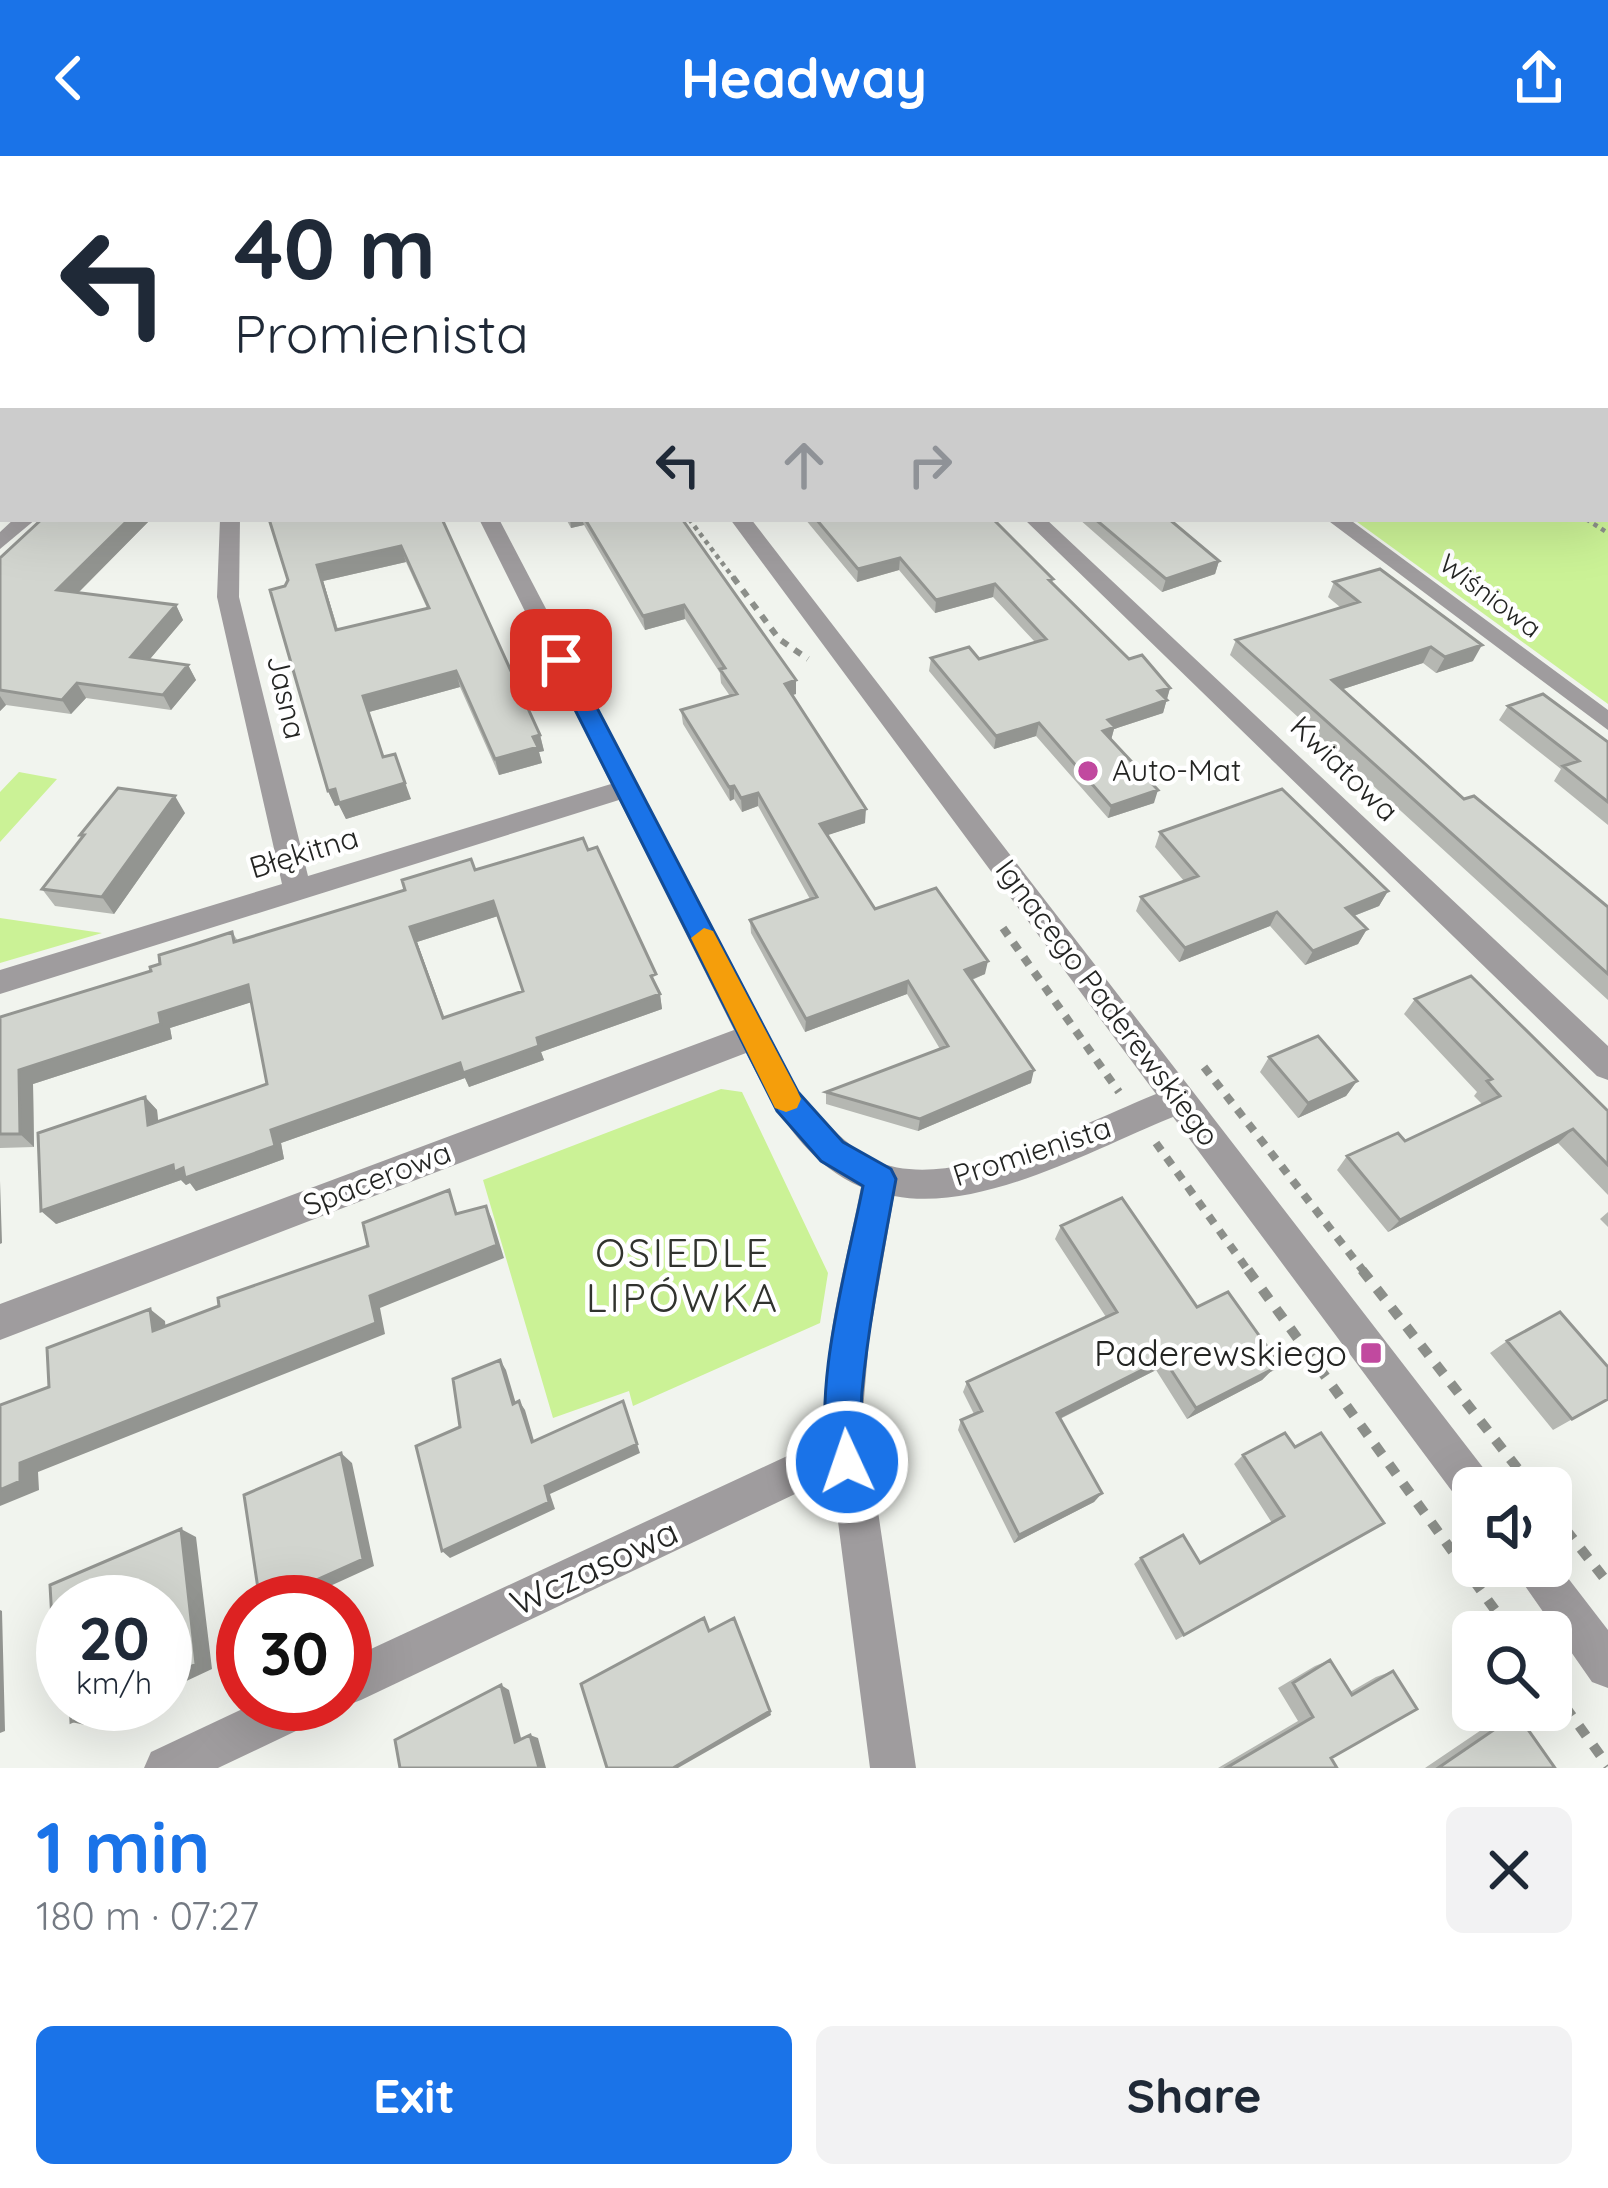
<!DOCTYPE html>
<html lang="en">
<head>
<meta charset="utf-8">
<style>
  body { margin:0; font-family:Quicksand,sans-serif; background:#f2f2f3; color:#1f2937; height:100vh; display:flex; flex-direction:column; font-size:45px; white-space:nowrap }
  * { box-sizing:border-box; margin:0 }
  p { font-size:39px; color:#747a83 }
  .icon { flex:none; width:66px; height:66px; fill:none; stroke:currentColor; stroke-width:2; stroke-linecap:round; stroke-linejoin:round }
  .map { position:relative; height:1612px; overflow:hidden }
  .details { display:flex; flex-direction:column; background:#fff; flex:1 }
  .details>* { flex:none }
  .guide { position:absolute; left:0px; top:0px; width:1608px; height:366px; box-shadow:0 12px 48px #0002; background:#fff; color:#1f2937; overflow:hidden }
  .fabs { position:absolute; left:1452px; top:1311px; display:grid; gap:24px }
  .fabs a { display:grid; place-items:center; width:120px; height:120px; border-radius:18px; background:#fff; box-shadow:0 12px 48px #0002; font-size:60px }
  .speed { position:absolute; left:36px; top:1419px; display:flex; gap:24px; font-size:60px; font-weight:700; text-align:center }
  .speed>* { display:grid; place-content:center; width:156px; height:156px; border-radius:50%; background:#fff; box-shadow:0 12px 48px #0002; line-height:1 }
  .speed small { font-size:30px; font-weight:400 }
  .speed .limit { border:18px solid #d22; background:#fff; color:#111 }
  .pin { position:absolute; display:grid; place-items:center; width:102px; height:102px; color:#fff; margin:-51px; border-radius:24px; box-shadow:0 6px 18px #0006 }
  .me { position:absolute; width:132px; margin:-66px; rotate:357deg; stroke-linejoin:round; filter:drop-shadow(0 0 9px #0008) }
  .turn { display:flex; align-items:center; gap:42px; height:252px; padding:0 36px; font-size:54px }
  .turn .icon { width:156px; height:156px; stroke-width:2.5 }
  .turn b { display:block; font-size:84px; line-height:102px }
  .lanes { display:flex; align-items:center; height:114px; padding:0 36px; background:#0003; justify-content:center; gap:60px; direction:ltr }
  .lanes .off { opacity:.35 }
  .round { display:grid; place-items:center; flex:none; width:126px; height:126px; border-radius:18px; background:#f2f2f3 }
  .head { display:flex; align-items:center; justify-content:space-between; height:204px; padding:0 36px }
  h1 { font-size:72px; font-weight:700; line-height:90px; color:#1a73e8 }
  .button { display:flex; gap:24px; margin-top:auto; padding:24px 36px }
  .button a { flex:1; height:138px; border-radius:18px; background:#1a73e8; color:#fff; font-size:48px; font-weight:700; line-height:138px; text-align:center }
  .button a+a { background:#f2f2f3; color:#1f2937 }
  header { display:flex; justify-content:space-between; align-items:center; height:156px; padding:0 36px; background:#1a73e8; color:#fff; font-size:54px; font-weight:700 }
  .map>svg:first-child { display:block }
  .green { fill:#cbf296 }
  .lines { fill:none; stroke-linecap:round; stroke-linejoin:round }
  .path-far3 { stroke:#8c8f8a; stroke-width:4.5; stroke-dasharray:4.5 4.5; stroke-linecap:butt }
  .path-far2 { stroke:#8c8f8a; stroke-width:6; stroke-dasharray:8 8; stroke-linecap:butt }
  .path-far1 { stroke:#8c8f8a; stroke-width:8; stroke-dasharray:9 9; stroke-linecap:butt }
  .path { stroke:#8c8f8a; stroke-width:10; stroke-dasharray:12 12; stroke-linecap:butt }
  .minor { fill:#9f9c9e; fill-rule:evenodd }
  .rail-casing { stroke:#444542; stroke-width:8 }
  .rail { stroke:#fff; stroke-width:4.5; stroke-dasharray:14; stroke-linecap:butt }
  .wall { fill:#b5b7b2; fill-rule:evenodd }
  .shaded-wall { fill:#939591 }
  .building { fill:#d2d5cf; stroke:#939591; stroke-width:3; fill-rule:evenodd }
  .route { fill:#1a73e8; stroke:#114b97; stroke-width:3 }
  .slow { fill:#f59e0b }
  .poi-dot { fill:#c1499f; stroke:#fff; stroke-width:4.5 }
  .labels { text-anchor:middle; stroke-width:9; stroke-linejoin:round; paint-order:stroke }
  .far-street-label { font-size:27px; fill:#242523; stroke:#fff }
  .street-label { font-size:30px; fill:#242523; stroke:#fff }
  .poi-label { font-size:30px; fill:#242523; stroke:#fff; text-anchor:start }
  .near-poi-label { font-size:36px; fill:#242523; stroke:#fff; text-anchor:end }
  .near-street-label { font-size:36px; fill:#242523; stroke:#fff }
  .near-neighbourhood-label { font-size:39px; letter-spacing:3px; fill:#31332e; stroke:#fff }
</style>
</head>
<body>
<header><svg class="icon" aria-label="back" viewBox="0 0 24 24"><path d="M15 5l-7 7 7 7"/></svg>Headway<svg class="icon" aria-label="share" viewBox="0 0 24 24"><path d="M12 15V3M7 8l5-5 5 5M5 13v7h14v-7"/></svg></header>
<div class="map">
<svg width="1608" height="1612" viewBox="0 0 1608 1612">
  <rect width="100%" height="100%" fill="#f1f4ee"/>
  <path class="green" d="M 1355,0 L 1608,0 L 1608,548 L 1353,363 L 1605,363 L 1605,3 L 1340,3 Z
    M 19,616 L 57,623 L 0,686 L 0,636 Z
    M 0,762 L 102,777 L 0,807 Z
    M 721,933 L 742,936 L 828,1117 L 820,1167 L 633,1250 L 629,1235 L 553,1262 L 483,1024 Z"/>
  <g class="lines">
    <path class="path-far3" d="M 104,0 L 108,3
      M 231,3 L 248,0
      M 689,363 L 735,424
      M 1586,363 L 1608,377"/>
    <path class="path-far2" d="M 733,421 L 779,483 L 808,503"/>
    <path class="path-far1" d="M 1003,772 L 1119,936
      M 1204,911 L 1365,1117
      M 1156,987 L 1250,1117"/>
    <path class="path" d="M 1248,1114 L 1511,1476
      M 1362,1114 L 1533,1332
      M 1551,1355 L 1608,1427
      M 1551,1531 L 1608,1610"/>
    <path class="minor" d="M 14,363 L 36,363 L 0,393 L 0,376 Z
      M 220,363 L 240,363 L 239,441 L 308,720 L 611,628 L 479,363 L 499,363 L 799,936 C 821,961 844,989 874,1004 C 949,1040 1086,966 1156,938 L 730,363 L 751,363 L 1488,1318 L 1494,1332 L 1473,1332 L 1473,1352 L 1460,1346 L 1173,961 C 1093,993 982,1057 894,1040 L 869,1184 L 863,1254 L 916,1612 L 870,1612 L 833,1327 L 814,1329 L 361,1544 L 345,1550 L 339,1548 L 345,1548 L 345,1505 L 798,1295 L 828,1288 C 817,1203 845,1114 861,1031 C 803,1006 773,950 746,897 L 0,1184 L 0,1148 L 734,874 L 619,644 L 0,838 L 0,814 L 282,728 L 217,441 Z
      M 1024,363 L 1046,363 L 1608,890 L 1608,924 L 1597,920 Z
      M 1326,363 L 1349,363 L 1608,554 L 1608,574 Z
      M 1551,1400 L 1608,1474 L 1608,1532 L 1592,1526 L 1511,1410 L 1551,1410 Z
      M 253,1548 L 326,1548 L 319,1564 L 218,1612 L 144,1612 L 151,1596 Z"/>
    <defs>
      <path id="rail" d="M 786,3 L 801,0
        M 846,3 L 863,0
        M 877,3 L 895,0"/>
    </defs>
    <use href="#rail" class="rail-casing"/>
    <use href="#rail" class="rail"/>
  </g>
  <path class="wall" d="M 42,363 L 151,363 L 78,437 L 176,449 L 183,464 L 149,504 L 188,509 L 196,524 L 171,554 L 86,542 L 71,558 L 6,549 L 0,555 L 0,402 Z
    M 442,363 L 540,579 L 544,595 L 539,596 L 542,607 L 499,619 L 460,531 L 369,556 L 384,601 L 411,643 L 346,663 L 339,649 L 335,650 L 328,635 L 285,430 ZM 406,406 L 427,452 L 338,474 L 323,425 Z
    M 566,363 L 682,363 L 796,538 L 792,539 L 865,667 L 827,679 L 875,753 L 985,818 L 972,824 L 1031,927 L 918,975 L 826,948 L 826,936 L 940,893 L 907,838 L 805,876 L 751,777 L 750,764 L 810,743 L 758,650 L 742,656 L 734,643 L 730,645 L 683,568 L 681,554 L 730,540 L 721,527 L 720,517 L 685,463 L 645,474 L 584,369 L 571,372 Z
    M 805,363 L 996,363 L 995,365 L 1053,423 L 1052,427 L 1129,503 L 1170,532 L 1163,557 L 1114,573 L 1111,584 L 1154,647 L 1108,662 L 1036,580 L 994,593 L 929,515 L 931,502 L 979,503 L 1035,486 L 993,441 L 935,457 L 899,414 L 857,426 Z
    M 1079,363 L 1178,363 L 1171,365 L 1219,405 L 1215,418 L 1162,436 Z
    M 1334,426 L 1473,505 L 1436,517 L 1423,507 L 1343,533 L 1464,643 L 1608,751 L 1608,844 L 1230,499 L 1236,484 L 1340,451 L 1328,441 Z
    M 1508,550 L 1608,586 L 1608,669 L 1554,625 L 1561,613 L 1499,564 Z
    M 185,657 L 114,758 L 55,750 L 42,733 L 82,681 L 80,679 Z
    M 1160,676 L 1388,735 L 1379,750 L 1354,760 L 1367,773 L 1358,788 L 1305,809 L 1270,770 L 1179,806 L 1136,755 L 1141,741 L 1184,725 L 1155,691 Z
    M 475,714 L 659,833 L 662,853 L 541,896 L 544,904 L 469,931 L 465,922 L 281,987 L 284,1003 L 196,1035 L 190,1027 L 186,1029 L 181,1024 L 56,1068 L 145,941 L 157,954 L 158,966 L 267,928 L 251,846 L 170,872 L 172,883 L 33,928 L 34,991 L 0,992 L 0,861 L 151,815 L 160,808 L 232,776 L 238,785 ZM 498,760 L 523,835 L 444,862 L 417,786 Z
    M 1415,843 L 1608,955 L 1608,1039 L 1558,987 L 1388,1076 L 1337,1014 L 1347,1000 L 1405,985 L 1482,948 L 1474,940 L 1477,936 L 1404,858 Z
    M 1269,901 L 1357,925 L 1346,940 L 1298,962 L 1260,916 Z
    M 1608,1056 L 1608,1071 L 1600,1063 Z
    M 1061,1070 L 1197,1151 L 1273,1213 L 1262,1224 L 1187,1263 L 1156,1214 L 1060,1263 L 1102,1337 L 1094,1346 L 1014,1387 L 958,1274 L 961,1264 L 974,1258 L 963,1236 L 967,1226 L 1106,1161 L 1055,1083 Z
    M 1507,1185 L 1608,1243 L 1553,1274 L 1490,1197 Z
    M 1295,1291 L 1384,1367 L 1176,1484 L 1134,1408 L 1141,1402 L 1200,1407 L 1272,1367 L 1234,1308 L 1243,1299 Z
    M 1330,1504 L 1350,1536 L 1376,1521 L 1393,1515 L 1331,1602 L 1337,1612 L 1218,1612 L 1298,1565 L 1278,1532 L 1315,1510 Z
    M 1517,1558 L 1555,1612 L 1425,1612 L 1499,1562 Z"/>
  <path class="shaded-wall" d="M 129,363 L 151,363 L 66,449 L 57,434 Z
    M 570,363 L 582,363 L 584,369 L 571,372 Z
    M 401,390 L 406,406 L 323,425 L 343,490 L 317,409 Z
    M 900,402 L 899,414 L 857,426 L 858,413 Z
    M 1219,405 L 1215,418 L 1162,436 L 1166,423 Z
    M 995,428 L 993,441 L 935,457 L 936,444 Z
    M 176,449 L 183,464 L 139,516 L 131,501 Z
    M 684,449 L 685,463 L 645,474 L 643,460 Z
    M 1482,489 L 1473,505 L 1436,517 L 1445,501 Z
    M 1431,491 L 1423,507 L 1325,539 L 1332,524 Z
    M 188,509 L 196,524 L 171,554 L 163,539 Z
    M 456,515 L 460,531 L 369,556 L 363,540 Z
    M 796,524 L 796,538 L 785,541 L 785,528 Z
    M 77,527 L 86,542 L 71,558 L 62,544 Z
    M 1170,532 L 1163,557 L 1114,573 L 1111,584 L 1100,587 L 1108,564 L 1158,535 Z
    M 0,540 L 6,549 L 0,555 Z
    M 1039,567 L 1036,580 L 994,593 L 996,580 Z
    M 540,579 L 544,595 L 539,596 L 542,607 L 499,619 L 495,603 L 533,581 Z
    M 395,598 L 411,643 L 346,663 L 339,649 L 335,650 L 328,635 Z
    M 734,630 L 734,643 L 730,645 L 729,631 Z
    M 1158,634 L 1154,647 L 1108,662 L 1111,650 Z
    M 758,637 L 758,650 L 742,656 L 741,642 Z
    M 175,640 L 185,657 L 114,758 L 102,741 Z
    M 866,653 L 865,667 L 819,682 L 820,668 Z
    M 1388,735 L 1379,750 L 1338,766 L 1346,752 Z
    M 493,745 L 498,760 L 417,786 L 450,877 L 410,771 Z
    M 1277,756 L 1270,770 L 1179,806 L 1185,792 Z
    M 1367,773 L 1358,788 L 1305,809 L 1313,795 Z
    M 988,805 L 985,818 L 963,827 L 965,814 Z
    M 908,825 L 907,838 L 805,876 L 806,863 Z
    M 248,829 L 258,844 L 170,872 L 172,883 L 33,928 L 34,991 L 20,978 L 19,914 L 159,857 Z
    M 660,838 L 662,853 L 541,896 L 544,904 L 469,931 L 465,922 L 281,987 L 284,1003 L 196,1035 L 190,1027 L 186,1029 L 181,1024 L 56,1068 L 41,1055 Z
    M 1034,914 L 1031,927 L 918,975 L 920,963 Z
    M 1357,925 L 1346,940 L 1298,962 L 1308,947 Z
    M 145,941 L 157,954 L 160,983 L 148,969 Z
    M 1573,973 L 1558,987 L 1388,1076 L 1400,1064 Z
    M 0,1025 L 2,1087 L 0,1088 Z
    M 486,1050 L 492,1063 L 504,1102 L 380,1152 L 385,1178 L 38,1316 L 39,1334 L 0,1350 L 0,1334 L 20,1307 L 370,1140 Z
    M 150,1153 L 165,1165 L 167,1187 L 153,1175 Z
    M 1164,1203 L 1156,1214 L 1051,1267 L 1057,1257 Z
    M 500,1204 L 506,1214 L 519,1258 L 513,1248 Z
    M 1273,1213 L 1262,1224 L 1187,1263 L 1196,1252 Z
    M 519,1245 L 525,1254 L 537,1295 L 532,1286 Z
    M 623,1245 L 640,1297 L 550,1338 L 555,1353 L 450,1402 L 442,1395 L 545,1330 Z
    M 341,1297 L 352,1307 L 374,1410 L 295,1446 L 267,1446 Z
    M 1102,1337 L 1094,1346 L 1014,1387 L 1019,1379 Z
    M 181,1373 L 196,1381 L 212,1513 L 165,1535 Z
    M 0,1454 L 2,1455 L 5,1575 L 0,1577 Z
    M 501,1529 L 509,1534 L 523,1590 L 515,1586 Z
    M 110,1548 L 137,1548 L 90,1570 L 71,1566 Z
    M 770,1555 L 771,1559 L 678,1612 L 673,1612 Z
    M 530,1579 L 538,1582 L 546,1612 L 539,1612 Z"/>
  <path class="building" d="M 318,0 L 430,0 L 433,3 L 299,3 Z
    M 525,0 L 638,0 L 643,3 L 529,3 Z
    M 42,363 L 129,363 L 57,434 L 176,449 L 131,501 L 188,509 L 163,539 L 77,527 L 62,544 L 0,534 L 0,402 Z
    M 269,363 L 442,363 L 540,579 L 533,581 L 538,591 L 495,603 L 456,515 L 363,540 L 383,601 L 395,598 L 405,627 L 339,647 L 335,633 L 328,635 L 270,434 L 285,430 L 288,424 ZM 401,390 L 429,452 L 336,474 L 317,409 Z
    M 585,363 L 682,363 L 796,524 L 785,528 L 866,653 L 820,668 L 875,753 L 936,732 L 988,805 L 965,814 L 1034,914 L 920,963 L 826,936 L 948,890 L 908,825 L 806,863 L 750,764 L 817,741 L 758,637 L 741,642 L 734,630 L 729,631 L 681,554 L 737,538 L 720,513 L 725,512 L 684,449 L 643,460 Z
    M 816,363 L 993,363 L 1053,423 L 1049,424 L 1129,503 L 1142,499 L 1170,532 L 1158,535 L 1167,544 L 1108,564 L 1115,571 L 1103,575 L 1158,634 L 1111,650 L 1039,567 L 996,580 L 931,502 L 969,491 L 979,503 L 1046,483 L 995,428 L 936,444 L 900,402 L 858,413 Z
    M 1095,363 L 1169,363 L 1219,405 L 1166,423 Z
    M 1380,413 L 1482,489 L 1445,501 L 1431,491 L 1332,524 L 1464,643 L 1474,640 L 1608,751 L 1608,818 L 1236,484 L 1359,446 L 1334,426 Z
    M 1543,538 L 1608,586 L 1608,646 L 1563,610 L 1579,605 L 1508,550 Z
    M 118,632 L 175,640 L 102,741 L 42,733 L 84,679 L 80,679 Z
    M 1282,633 L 1388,735 L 1346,752 L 1367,773 L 1313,795 L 1277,756 L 1185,792 L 1141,741 L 1198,720 L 1160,676 Z
    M 583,682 L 588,694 L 597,691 L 656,818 L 651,820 L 660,838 L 537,882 L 539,890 L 463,917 L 460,907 L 271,974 L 275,990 L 185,1022 L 183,1012 L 174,1016 L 173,1009 L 41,1055 L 38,977 L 145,941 L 148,969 L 267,928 L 248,829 L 159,857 L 161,868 L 19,914 L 20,978 L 0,978 L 0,861 L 151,815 L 150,811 L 160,808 L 159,799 L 195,788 L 232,776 L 234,786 L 405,734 L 402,724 L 471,703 L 475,714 ZM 493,745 L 523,835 L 443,862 L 410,771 Z
    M 1471,820 L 1608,955 L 1608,1009 L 1573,973 L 1400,1064 L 1347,1000 L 1398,977 L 1405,985 L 1500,940 L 1487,925 L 1492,923 L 1415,843 Z
    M 1318,880 L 1357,925 L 1308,947 L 1269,901 Z
    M 449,1034 L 456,1058 L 486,1050 L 497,1089 L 370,1140 L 376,1167 L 20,1307 L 20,1325 L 0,1334 L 0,1249 L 49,1231 L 47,1192 L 150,1153 L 153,1175 L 219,1150 L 218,1142 L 368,1090 L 363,1067 Z
    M 1122,1042 L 1197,1151 L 1228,1136 L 1273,1199 L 1273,1213 L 1196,1252 L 1164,1203 L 1057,1257 L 1102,1337 L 1019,1379 L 961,1264 L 982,1255 L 967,1226 L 1117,1156 L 1061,1070 Z
    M 1560,1156 L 1608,1211 L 1608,1243 L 1572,1263 L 1507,1185 Z
    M 500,1204 L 513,1248 L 519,1245 L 532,1286 L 623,1245 L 637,1288 L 545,1330 L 549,1346 L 442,1395 L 416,1290 L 460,1271 L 453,1223 Z
    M 1285,1277 L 1295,1291 L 1321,1277 L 1384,1367 L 1184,1479 L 1141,1402 L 1183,1379 L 1200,1407 L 1284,1360 L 1243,1299 Z
    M 341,1297 L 363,1403 L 267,1446 L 260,1446 L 244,1339 Z
    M 181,1373 L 196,1508 L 165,1523 L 165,1446 L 63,1446 L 63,1513 L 55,1517 L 50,1429 Z
    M 704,1462 L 709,1475 L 734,1462 L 770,1555 L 673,1612 L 607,1612 L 581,1528 Z
    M 1330,1504 L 1352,1539 L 1393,1515 L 1417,1553 L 1331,1602 L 1337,1612 L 1226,1612 L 1313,1561 L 1293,1527 Z
    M 501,1529 L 515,1586 L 530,1579 L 539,1612 L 400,1612 L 395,1584 Z
    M 70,1548 L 110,1548 L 71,1566 Z
    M 1517,1558 L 1555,1612 L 1438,1612 Z"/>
  <path class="route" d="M 561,497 L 572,504 L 798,936 L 843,986 L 891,1013 L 896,1023 C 883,1094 869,1164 862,1236 C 859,1263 870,1294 860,1319 L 847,1324 L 834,1319 C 806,1251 849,1103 863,1030 L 821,1005 L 777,955 L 550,504 Z"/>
  <path class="slow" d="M 704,772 L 713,775 L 797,934 L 801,943 L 797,952 L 786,956 L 775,952 L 691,782 Z"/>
  <g class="poi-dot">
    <circle cx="1088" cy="615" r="12"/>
    <rect x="1359" y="1185" width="24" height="24" rx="6"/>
  </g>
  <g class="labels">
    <g class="far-street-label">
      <text transform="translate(1490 440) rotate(37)" y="9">Wiśniowa</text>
    </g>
    <g class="street-label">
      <text transform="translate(286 541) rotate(77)" y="10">Jasna</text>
      <text transform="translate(1344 613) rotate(44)" y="10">Kwiatowa</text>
      <text transform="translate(304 697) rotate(-17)" y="10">Błękitna</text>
      <text transform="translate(1107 847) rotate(53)" y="10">Ignacego Paderewskiego</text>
      <text transform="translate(1032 996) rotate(-18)" y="10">Promienista</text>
      <text transform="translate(377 1023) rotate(-21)" y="10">Spacerowa</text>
    </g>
    <g class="poi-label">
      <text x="1112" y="625">Auto-Mat</text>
    </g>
    <g class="near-poi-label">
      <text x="1347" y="1210">Paderewskiego</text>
    </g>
    <g class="near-street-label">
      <text transform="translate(594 1411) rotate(-25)" y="13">Wczasowa</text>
    </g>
    <g class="near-neighbourhood-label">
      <text x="683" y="1111">OSIEDLE<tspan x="683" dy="45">LIPÓWKA</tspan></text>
    </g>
  </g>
</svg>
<div class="fabs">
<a><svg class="icon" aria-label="sound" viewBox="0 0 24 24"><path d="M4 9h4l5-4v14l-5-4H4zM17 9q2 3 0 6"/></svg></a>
<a><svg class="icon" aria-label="search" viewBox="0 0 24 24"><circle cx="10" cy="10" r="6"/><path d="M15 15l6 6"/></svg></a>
</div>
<div class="speed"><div>20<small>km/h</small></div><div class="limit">30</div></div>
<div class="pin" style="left:561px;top:504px;background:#d93025"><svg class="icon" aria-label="arrive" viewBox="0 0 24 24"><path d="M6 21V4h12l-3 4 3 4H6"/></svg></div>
<svg class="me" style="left:847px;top:1306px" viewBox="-20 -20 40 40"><circle r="17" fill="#1a73e8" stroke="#fff" stroke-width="3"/><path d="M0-11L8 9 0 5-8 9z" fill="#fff"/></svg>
<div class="guide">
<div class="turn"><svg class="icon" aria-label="left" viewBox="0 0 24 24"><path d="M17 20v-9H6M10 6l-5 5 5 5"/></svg><div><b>40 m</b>Promienista</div></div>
<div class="lanes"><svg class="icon" aria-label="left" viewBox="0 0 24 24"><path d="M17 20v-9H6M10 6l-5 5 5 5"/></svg><svg class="icon off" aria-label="ahead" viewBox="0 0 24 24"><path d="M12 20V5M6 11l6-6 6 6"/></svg><svg class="icon off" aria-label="right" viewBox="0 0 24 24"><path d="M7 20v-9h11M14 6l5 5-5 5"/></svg></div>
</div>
</div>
<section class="details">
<div class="head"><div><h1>1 min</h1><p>180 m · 07:27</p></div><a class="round"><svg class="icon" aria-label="close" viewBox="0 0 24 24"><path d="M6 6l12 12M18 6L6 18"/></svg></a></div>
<div class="button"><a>Exit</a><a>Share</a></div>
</section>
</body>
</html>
